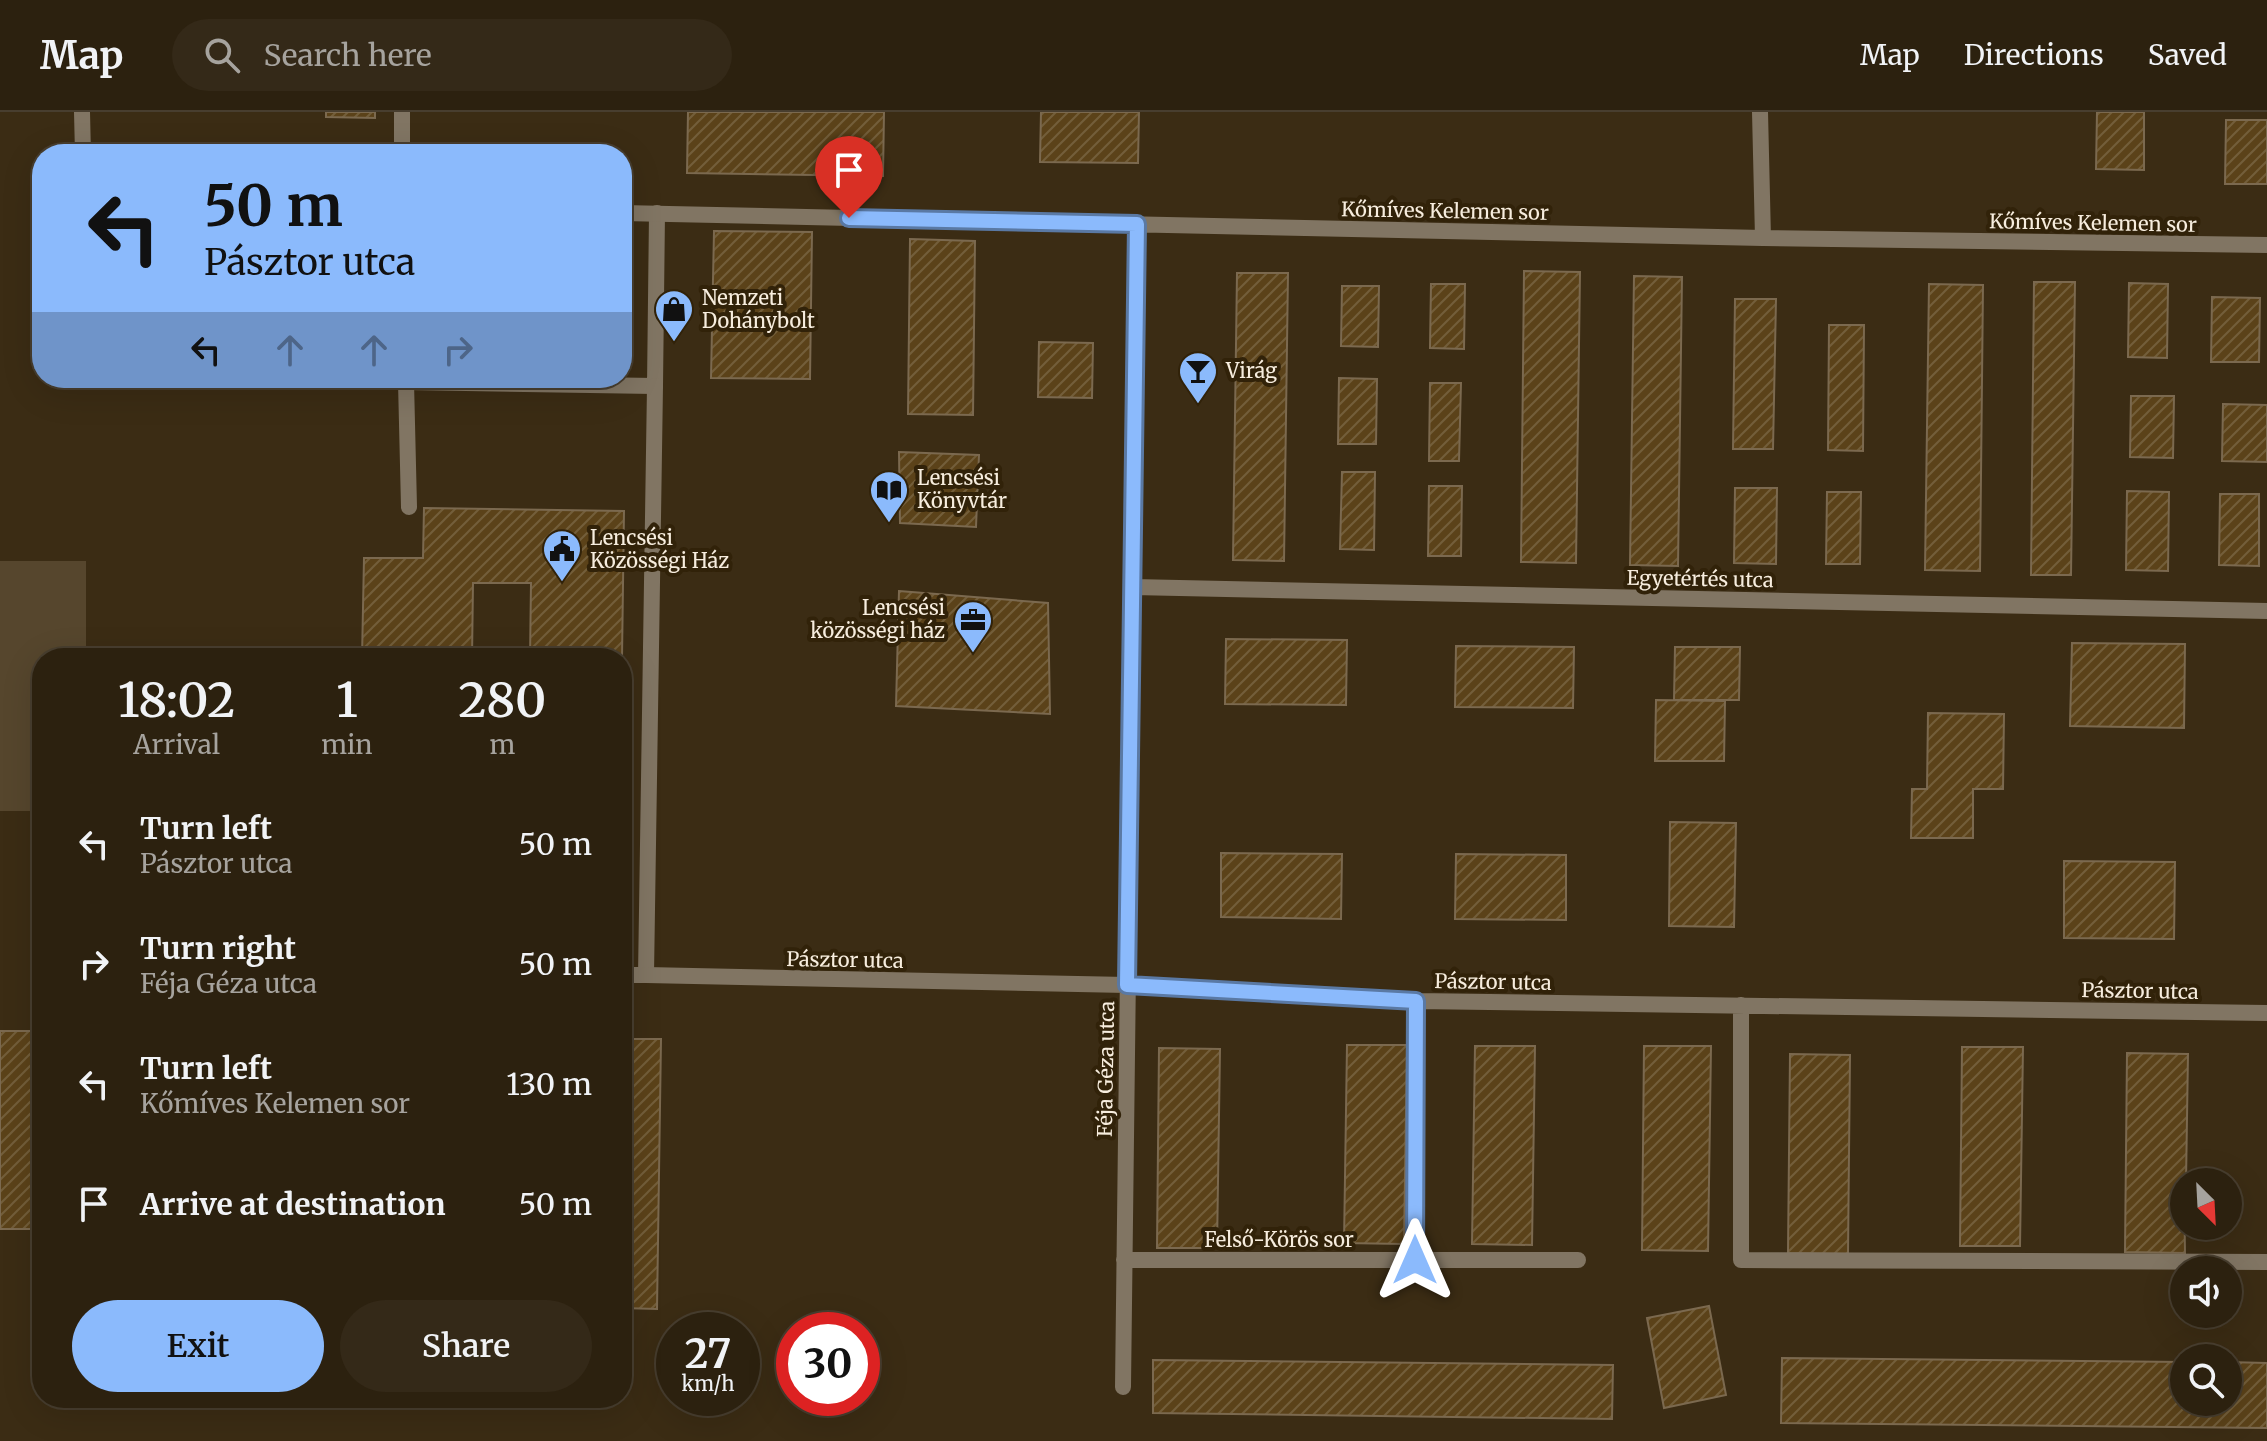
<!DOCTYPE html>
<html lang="en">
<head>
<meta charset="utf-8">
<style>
  body { margin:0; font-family:Merriweather,serif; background:#342918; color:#f1f3f6; height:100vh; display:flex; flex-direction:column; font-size:30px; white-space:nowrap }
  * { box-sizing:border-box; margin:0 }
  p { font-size:26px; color:#a6a39e }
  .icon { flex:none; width:44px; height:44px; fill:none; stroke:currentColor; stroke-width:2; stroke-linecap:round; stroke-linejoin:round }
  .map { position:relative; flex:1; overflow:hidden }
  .panel { position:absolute; left:32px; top:536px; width:600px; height:760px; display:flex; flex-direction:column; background:#2c210f; border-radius:32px; box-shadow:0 8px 32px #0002,0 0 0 2px #483e2f }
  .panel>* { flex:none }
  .top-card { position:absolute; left:32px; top:32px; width:600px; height:244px; border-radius:32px; box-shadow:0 8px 32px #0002,0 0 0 2px #483e2f; background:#8bbafc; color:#111; overflow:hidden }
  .needle { width:52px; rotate:156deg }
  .tools { position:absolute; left:2170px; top:1056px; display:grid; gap:16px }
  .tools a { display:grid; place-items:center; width:72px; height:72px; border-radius:50%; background:#2c210f; box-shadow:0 8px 32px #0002,0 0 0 2px #483e2f; font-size:40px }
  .speed { position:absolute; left:656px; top:1200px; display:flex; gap:16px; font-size:40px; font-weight:700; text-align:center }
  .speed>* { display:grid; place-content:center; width:104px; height:104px; border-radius:50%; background:#2c210f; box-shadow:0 8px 32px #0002,0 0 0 2px #483e2f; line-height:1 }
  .speed small { font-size:20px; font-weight:400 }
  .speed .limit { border:12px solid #d22; background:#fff; color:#111 }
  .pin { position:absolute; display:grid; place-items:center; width:68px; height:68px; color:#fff; margin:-82px -34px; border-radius:50% 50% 50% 0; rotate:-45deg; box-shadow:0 0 8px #0007 }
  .pin .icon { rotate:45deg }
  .me { position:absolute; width:88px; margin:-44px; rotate:0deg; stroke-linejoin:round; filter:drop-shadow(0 0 6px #0008) }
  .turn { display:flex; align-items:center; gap:28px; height:168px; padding:0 40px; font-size:36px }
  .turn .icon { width:104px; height:104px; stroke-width:2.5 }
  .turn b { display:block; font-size:56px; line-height:68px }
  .lanes { display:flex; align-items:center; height:76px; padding:0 40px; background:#0003; justify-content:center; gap:40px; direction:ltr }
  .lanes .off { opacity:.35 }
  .eta { display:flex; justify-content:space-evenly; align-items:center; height:136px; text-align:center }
  .eta b { font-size:48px; font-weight:600; line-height:56px }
  .cta { display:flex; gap:16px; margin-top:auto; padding:16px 40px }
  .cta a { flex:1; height:92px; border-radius:48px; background:#8bbafc; color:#111; font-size:32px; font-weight:600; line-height:92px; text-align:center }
  .cta a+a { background:#342918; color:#f1f3f6 }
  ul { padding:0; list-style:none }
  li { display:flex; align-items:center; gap:24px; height:120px; padding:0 40px }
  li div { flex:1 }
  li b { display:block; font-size:30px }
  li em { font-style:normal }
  header { display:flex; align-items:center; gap:48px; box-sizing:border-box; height:112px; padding:0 40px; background:#2c210f; border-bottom:2px solid #483e2f }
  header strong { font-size:38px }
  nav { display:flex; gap:44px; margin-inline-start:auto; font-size:28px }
  .search { width:560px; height:72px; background:#342918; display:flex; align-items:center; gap:20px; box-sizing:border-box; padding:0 28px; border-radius:44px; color:#a6a39e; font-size:30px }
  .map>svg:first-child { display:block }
  .grass { fill:#56462d }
  .building { fill:url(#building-hatch); stroke:#7b694f; stroke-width:2 }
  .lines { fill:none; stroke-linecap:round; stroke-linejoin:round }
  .service { stroke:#817563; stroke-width:16 }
  .pedestrian { stroke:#817563; stroke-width:16 }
  .minor { stroke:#817563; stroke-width:16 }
  .route-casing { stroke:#5a79a4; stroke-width:20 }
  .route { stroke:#8bbafc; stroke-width:14 }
  .labels { text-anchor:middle; stroke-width:8; stroke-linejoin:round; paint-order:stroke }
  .street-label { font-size:20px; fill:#f7edde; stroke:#312209 }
  .poi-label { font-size:20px; fill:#f7edde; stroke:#312209; text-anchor:start }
</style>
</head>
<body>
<header>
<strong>Map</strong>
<div class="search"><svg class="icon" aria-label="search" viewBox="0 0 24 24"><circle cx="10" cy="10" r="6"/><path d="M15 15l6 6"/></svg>Search here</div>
<nav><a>Map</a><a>Directions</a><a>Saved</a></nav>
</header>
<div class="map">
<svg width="2267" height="1329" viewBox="0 0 2267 1329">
  <defs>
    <pattern id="building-hatch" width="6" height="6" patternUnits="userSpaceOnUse" patternTransform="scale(2)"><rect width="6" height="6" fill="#5b4219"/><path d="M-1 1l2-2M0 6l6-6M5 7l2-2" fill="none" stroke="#735e3a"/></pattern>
  </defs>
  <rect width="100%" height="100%" fill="#3b2c14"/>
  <path class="grass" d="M 0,449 L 86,449 L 86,546 L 42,546 L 42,699 L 0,699 Z"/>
  <path class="building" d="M 326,0 L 375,0 L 375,6 L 326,5 Z
    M 688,0 L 884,0 L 883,64 L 687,61 Z
    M 1041,0 L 1139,0 L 1138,51 L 1040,50 Z
    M 2097,0 L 2144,0 L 2144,58 L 2096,57 Z
    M 2226,8 L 2267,8 L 2267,72 L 2225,72 Z
    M 714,119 L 812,120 L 810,267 L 711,266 Z
    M 910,127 L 975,129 L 973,303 L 908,302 Z
    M 1524,159 L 1580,160 L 1576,451 L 1521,450 Z
    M 1237,161 L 1288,161 L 1284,449 L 1233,448 Z
    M 1634,164 L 1682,165 L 1678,454 L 1630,453 Z
    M 2034,170 L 2075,170 L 2071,463 L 2031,463 Z
    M 2129,171 L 2168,172 L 2167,246 L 2128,245 Z
    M 1431,172 L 1465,172 L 1464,237 L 1430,236 Z
    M 1929,172 L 1983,173 L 1980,459 L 1925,458 Z
    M 1342,174 L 1379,174 L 1378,235 L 1341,234 Z
    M 2212,185 L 2260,186 L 2259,250 L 2211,250 Z
    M 1735,187 L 1776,187 L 1773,337 L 1733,337 Z
    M 1829,213 L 1864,213 L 1863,339 L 1828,338 Z
    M 1039,230 L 1093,231 L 1092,286 L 1038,285 Z
    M 1339,266 L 1377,267 L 1376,332 L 1338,332 Z
    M 1430,271 L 1461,271 L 1459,349 L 1429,349 Z
    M 2131,284 L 2174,284 L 2173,346 L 2130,345 Z
    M 2223,292 L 2267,293 L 2267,350 L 2222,349 Z
    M 899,340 L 979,343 L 976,415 L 900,411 Z
    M 1342,360 L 1375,360 L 1374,438 L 1340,437 Z
    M 1429,374 L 1462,374 L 1461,444 L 1428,444 Z
    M 1735,376 L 1777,376 L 1776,452 L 1734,451 Z
    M 2127,379 L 2169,380 L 2168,459 L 2126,458 Z
    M 1827,380 L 1861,380 L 1860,452 L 1826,452 Z
    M 2220,382 L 2259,382 L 2259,454 L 2219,453 Z
    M 424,396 L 624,399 L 622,546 L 530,546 L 531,471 L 473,471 L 472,546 L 362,546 L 364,446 L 423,446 Z
    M 899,479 L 1048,491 L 1050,602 L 896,594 Z
    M 1226,527 L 1347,528 L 1346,593 L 1225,592 Z
    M 2072,531 L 2185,532 L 2184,616 L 2070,614 Z
    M 1456,534 L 1574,535 L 1573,596 L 1455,595 Z
    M 1675,535 L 1740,535 L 1739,588 L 1674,588 Z
    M 1656,588 L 1725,589 L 1724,649 L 1655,649 Z
    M 1928,601 L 2004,602 L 2003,677 L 1973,677 L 1973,726 L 1911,726 L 1912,677 L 1927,677 Z
    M 1670,710 L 1736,711 L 1734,815 L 1669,814 Z
    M 1221,741 L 1342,742 L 1341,807 L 1221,805 Z
    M 1456,742 L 1566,743 L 1566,808 L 1455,807 Z
    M 2064,749 L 2175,750 L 2174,827 L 2064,826 Z
    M 0,919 L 42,919 L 42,1117 L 0,1117 Z
    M 622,927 L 661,927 L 657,1197 L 622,1196 Z
    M 1347,933 L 1407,933 L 1404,1132 L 1344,1131 Z
    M 1475,934 L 1535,934 L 1532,1133 L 1472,1132 Z
    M 1644,934 L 1711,934 L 1708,1139 L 1642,1138 Z
    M 1962,935 L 2023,935 L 2020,1134 L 1960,1134 Z
    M 1159,936 L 1220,937 L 1217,1136 L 1157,1136 Z
    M 2127,941 L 2188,942 L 2186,1070 L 2184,1070 L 2185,1141 L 2125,1140 Z
    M 1790,942 L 1850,943 L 1848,1142 L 1788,1141 Z
    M 1709,1194 L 1726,1283 L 1664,1296 L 1647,1206 Z
    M 1782,1246 L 2184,1250 L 2184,1290 L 2228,1290 L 2228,1250 L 2267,1251 L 2267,1316 L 1781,1311 Z
    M 1153,1248 L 1613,1253 L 1612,1307 L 1153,1301 Z"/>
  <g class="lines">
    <path class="service" d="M 402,0 L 402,42
      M 406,266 L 406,270 L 655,274 L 657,101
      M 622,863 L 646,863"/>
    <path class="pedestrian" d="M 646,863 L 655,274"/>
    <path class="minor" d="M 82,0 L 83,42
      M 1760,0 L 1763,126
      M 622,101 L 1763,126 L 2267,133
      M 406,270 L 409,395
      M 1133,475 L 2267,499
      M 646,863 L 1127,873 L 1416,889 L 2267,901
      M 1741,893 L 1741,1148 L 2267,1150
      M 1124,1148 L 1578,1148
      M 1415,1148 L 1416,889
      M 1123,1275 L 1137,112"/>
  </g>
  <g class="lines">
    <defs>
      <path id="route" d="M 849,106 L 1137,112 L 1127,873 L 1416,889 L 1415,1148"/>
    </defs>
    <use href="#route" class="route-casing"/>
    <use href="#route" class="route"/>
  </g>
  <defs>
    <symbol id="shop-pin" viewBox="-11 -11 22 30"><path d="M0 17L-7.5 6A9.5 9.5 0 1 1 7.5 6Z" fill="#8bbafc" stroke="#312209"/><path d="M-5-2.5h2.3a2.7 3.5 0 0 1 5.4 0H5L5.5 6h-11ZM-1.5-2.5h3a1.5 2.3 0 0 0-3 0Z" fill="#111"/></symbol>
    <symbol id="bar-pin" viewBox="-11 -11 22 30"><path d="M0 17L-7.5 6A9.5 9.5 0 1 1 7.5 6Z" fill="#8bbafc" stroke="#312209"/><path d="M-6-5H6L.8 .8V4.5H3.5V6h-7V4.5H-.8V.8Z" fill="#111"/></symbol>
    <symbol id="library-pin" viewBox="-11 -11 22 30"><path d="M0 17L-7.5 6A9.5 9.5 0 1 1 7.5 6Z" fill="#8bbafc" stroke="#312209"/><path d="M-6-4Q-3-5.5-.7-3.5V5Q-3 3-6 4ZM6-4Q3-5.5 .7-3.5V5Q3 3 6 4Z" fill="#111"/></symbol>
    <symbol id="civic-pin" viewBox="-11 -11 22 30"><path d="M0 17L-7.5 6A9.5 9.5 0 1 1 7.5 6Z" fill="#8bbafc" stroke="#312209"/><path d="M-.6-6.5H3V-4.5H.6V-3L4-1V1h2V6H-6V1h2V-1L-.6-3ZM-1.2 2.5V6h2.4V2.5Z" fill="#111"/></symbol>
    <symbol id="office-pin" viewBox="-11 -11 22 30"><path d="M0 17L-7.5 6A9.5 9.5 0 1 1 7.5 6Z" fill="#8bbafc" stroke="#312209"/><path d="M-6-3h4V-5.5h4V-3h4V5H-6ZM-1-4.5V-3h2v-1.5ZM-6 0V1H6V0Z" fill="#111"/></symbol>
  </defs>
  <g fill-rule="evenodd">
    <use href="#shop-pin" x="652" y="175" width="44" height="60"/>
    <use href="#bar-pin" x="1176" y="237" width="44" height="60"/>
    <use href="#library-pin" x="867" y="356" width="44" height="60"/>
    <use href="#civic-pin" x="540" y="415" width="44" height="60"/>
    <use href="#office-pin" x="951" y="486" width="44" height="60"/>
  </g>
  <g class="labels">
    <g class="street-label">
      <text transform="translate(1445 99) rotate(1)" y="7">Kőmíves Kelemen sor</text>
      <text transform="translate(2093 111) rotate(1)" y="7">Kőmíves Kelemen sor</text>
      <text transform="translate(1700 467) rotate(1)" y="7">Egyetértés utca</text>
      <text transform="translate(845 848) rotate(1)" y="7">Pásztor utca</text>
      <text transform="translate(1493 870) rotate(1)" y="7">Pásztor utca</text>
      <text transform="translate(2140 879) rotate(1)" y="7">Pásztor utca</text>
      <text transform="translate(1106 957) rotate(-89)" y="7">Féja Géza utca</text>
      <text x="1279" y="1135">Felső-Körös sor</text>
    </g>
    <g class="poi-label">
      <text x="702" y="193">Nemzeti<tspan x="702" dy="23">Dohánybolt</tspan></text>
      <text x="1226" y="266">Virág</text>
      <text x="917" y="373">Lencsési<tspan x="917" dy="23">Könyvtár</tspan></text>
      <text x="590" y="433">Lencsési<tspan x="590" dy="23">Közösségi Ház</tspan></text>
      <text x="945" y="503" text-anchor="end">Lencsési<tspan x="945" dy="23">közösségi ház</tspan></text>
    </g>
  </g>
</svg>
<div class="tools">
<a><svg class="needle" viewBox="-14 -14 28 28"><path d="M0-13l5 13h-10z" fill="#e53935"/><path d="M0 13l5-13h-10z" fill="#a6a39e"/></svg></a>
<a><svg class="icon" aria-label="sound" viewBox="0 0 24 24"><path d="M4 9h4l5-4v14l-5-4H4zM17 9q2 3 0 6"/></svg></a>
<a><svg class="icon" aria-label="search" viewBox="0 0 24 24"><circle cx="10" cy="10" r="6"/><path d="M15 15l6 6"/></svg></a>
</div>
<div class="speed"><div>27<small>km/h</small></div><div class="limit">30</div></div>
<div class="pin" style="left:849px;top:106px;background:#d93025"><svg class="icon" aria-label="arrive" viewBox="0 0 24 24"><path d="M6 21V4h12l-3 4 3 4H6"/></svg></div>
<svg class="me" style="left:1415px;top:1148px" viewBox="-20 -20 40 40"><path d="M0-17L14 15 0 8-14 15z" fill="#8bbafc" stroke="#fff" stroke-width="4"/></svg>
<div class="top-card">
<div class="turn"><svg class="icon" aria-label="left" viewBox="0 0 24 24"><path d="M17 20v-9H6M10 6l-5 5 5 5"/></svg><div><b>50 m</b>Pásztor utca</div></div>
<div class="lanes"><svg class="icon" aria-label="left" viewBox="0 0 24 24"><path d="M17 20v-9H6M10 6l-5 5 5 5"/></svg><svg class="icon off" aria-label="ahead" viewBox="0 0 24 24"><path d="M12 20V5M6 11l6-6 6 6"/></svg><svg class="icon off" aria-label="ahead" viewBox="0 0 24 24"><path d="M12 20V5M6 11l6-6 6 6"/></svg><svg class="icon off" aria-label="right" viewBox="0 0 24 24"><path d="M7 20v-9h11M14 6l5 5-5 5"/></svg></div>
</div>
<section class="panel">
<div class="eta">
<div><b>18:02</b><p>Arrival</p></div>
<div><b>1</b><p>min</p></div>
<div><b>280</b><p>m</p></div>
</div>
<ul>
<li><svg class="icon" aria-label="left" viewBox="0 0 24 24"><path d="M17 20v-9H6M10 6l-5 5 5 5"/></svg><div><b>Turn left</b><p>Pásztor utca</p></div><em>50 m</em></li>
<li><svg class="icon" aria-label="right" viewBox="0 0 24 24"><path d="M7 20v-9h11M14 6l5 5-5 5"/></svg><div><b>Turn right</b><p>Féja Géza utca</p></div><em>50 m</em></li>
<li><svg class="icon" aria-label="left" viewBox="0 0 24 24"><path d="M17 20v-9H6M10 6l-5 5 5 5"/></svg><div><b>Turn left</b><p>Kőmíves Kelemen sor</p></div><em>130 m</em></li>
<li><svg class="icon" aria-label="arrive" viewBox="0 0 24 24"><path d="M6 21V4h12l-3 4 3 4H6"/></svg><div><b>Arrive at destination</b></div><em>50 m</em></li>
</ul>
<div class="cta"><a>Exit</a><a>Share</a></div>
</section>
</div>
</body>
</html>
